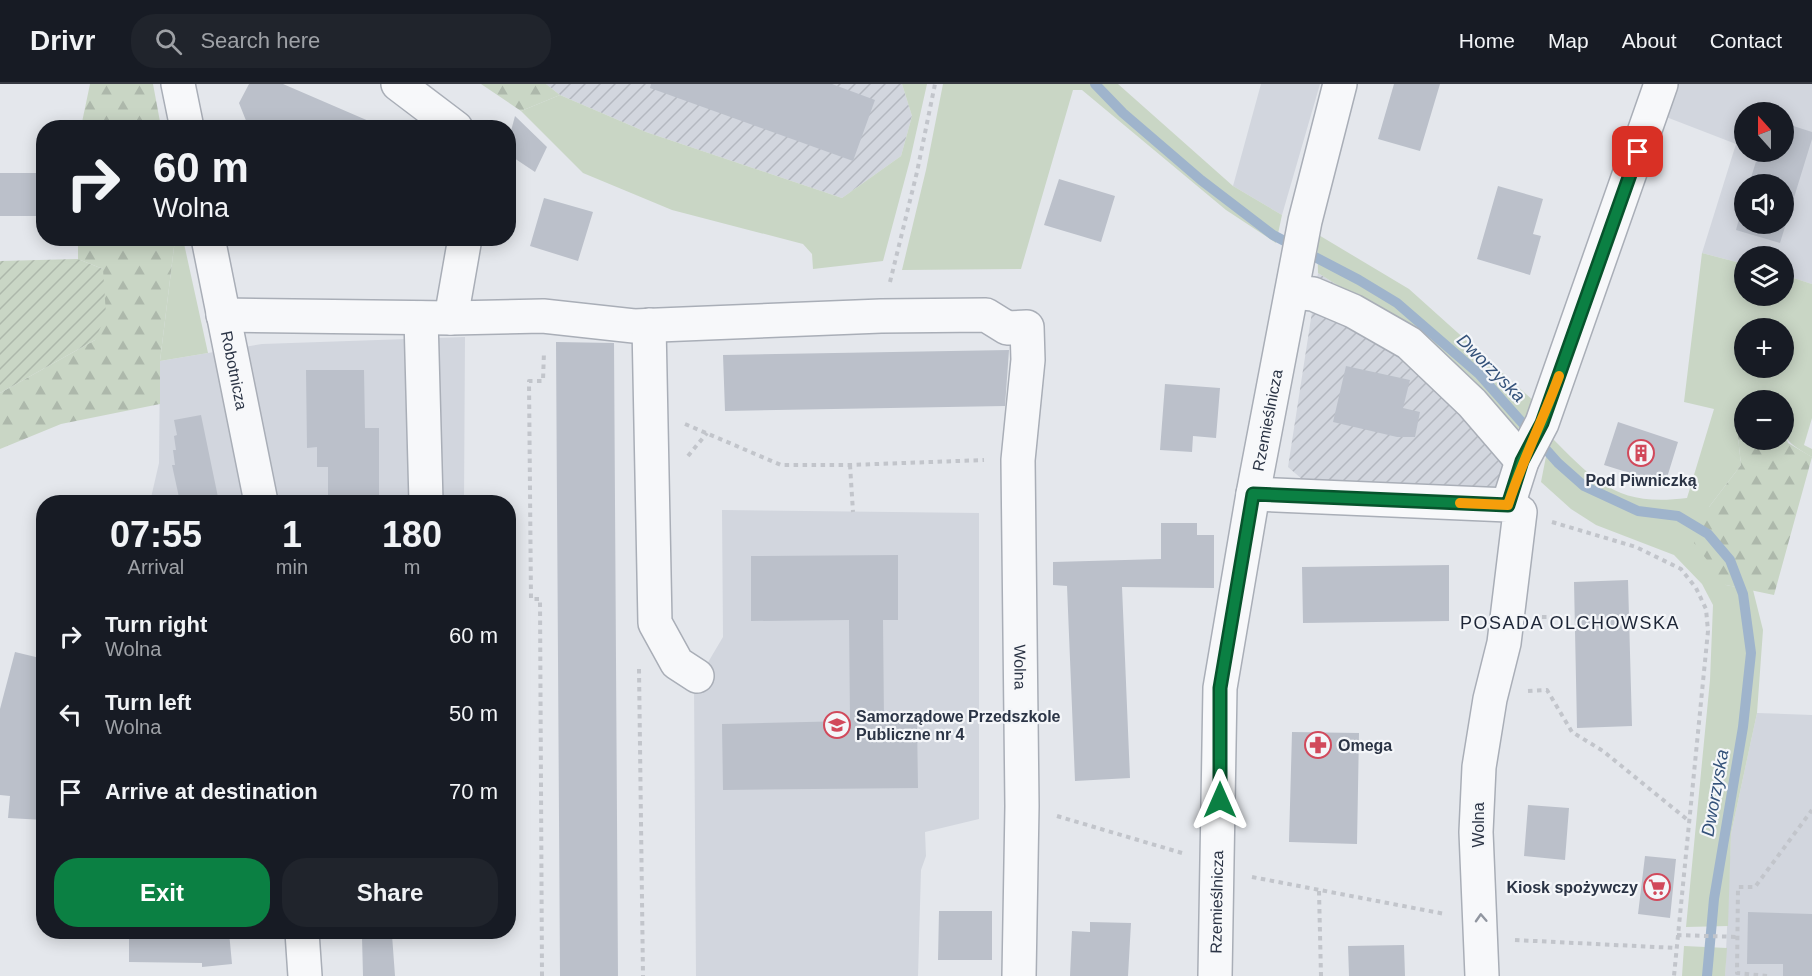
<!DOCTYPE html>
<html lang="en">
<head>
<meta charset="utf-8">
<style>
  body { margin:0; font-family:Helvetica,sans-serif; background:#20242c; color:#f1f3f6; height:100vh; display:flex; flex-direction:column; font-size:22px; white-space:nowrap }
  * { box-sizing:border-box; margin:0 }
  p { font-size:20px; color:#9ea1a6 }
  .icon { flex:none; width:33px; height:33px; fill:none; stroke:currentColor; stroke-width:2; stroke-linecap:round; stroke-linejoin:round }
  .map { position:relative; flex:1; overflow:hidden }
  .details { position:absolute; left:36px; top:411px; width:480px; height:444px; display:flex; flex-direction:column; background:#171b24; border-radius:24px; box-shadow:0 3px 15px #0003 }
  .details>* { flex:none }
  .banner { position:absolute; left:36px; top:36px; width:480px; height:126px; border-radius:24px; box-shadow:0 3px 15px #0003; background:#171b24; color:#f1f3f6; overflow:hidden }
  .needle { width:39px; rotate:339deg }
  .fabs { position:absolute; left:1734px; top:18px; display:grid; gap:12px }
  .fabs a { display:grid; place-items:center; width:60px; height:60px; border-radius:50%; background:#171b24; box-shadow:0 3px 15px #0003; font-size:30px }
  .pin { position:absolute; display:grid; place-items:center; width:51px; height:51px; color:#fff; margin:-26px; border-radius:12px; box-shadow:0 3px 9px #0006 }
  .me { position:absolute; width:66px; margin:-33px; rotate:0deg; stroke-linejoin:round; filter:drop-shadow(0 0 4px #0008) }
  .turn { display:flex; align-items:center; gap:21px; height:126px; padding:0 18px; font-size:27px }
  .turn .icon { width:78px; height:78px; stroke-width:2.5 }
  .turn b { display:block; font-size:42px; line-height:51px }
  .eta { display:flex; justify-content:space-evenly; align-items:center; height:102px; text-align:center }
  .eta b { font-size:36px; font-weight:700; line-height:42px }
  .button { display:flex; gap:12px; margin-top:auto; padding:12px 18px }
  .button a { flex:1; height:69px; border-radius:24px; background:#0b8043; color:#fff; font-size:24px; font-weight:700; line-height:69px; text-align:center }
  .button a+a { background:#20242c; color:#f1f3f6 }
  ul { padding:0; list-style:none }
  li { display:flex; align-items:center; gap:18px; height:78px; padding:0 18px }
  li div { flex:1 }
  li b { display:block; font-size:22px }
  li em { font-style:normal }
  header { display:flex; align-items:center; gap:36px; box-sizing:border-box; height:84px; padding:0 30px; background:#171b24; border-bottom:2px solid #363941 }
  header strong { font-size:28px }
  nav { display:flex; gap:33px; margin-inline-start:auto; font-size:21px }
  .search { width:420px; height:54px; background:#20242c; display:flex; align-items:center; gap:15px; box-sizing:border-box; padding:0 21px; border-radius:24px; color:#9ea1a6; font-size:22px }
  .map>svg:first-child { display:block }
  .built { fill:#d2d6de; fill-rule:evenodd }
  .industrial { fill:url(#industrial-furrows) }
  .green { fill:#c9d6c5; fill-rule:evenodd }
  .forest { fill:url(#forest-firs) }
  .garden { fill:url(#garden-furrows) }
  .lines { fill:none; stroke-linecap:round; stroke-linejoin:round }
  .stream { stroke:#9fb4cc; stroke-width:10 }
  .building { fill:#bbc0ca }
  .minor-casing { stroke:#a9aeb7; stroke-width:36 }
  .path { stroke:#c2c5cb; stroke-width:4; stroke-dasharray:4.5 4.5; stroke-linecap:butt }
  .minor { stroke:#f7f8fa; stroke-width:33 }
  .oneway { stroke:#9196a0 }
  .route-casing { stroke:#07532c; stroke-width:15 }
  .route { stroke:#0b8043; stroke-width:10 }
  .slow { stroke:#f59e0b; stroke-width:10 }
  .labels { text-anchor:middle; stroke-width:4.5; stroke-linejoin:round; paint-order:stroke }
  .street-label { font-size:16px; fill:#2b3445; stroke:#f4f6f9 }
  .poi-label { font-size:16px; font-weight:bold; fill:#2b3445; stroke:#f4f6f9; text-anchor:start }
  .water-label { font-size:18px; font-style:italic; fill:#34527a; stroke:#f4f6f9 }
  .neighbourhood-label { font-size:18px; letter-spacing:1.5px; fill:#1d2536; stroke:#f4f6f9 }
</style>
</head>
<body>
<header>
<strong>Drivr</strong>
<div class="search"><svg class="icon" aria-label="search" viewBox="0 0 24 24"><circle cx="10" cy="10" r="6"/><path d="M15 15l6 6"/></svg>Search here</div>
<nav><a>Home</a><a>Map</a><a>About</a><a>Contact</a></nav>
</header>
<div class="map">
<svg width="1812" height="892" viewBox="0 0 1812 892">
  <defs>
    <pattern id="industrial-furrows" width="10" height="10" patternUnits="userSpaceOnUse" patternTransform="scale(1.5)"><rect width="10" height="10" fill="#d2d6de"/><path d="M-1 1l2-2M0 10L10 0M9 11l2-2" fill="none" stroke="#b4b8c0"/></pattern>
    <pattern id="forest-firs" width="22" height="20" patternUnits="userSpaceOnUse" patternTransform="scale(1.5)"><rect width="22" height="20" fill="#c9d6c5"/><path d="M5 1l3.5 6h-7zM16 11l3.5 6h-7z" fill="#adb8ab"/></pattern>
    <pattern id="garden-furrows" width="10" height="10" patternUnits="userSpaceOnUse" patternTransform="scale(1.5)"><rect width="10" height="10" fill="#c9d6c5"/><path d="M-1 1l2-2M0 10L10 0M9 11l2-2" fill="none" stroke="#adb8ab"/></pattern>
  </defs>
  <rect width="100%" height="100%" fill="#e4e7ec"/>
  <path class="built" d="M 1261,0 L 1320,0 L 1282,131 L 1233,102 Z
    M 1670,0 L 1812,0 L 1812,200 L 1784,191 L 1784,172 L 1744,172 L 1744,180 L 1702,169 L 1736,60 L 1661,31 ZM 1744,28 L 1784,28 L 1784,68 L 1744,68 ZM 1744,100 L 1784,100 L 1784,140 L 1744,140 Z
    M 465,253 L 464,418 L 150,418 L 159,379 L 160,277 L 262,260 Z
    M 722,426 L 979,429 L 979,735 L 925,748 L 926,772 L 921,786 L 918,892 L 696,892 L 694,602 L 723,553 Z
    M 1757,629 L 1812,631 L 1812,892 L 1725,892 L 1731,750 Z"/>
  <path class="industrial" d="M 546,0 L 902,0 L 912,32 L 901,72 L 842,114 L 646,48 L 560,11 Z
    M 1318,189 L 1420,253 L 1511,350 L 1508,399 L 1491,411 L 1303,396 L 1288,383 Z"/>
  <path class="green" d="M 902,0 L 927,0 L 910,76 L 883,177 L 813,185 L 812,170 L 803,160 L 672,126 L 583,89 L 521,27 L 560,11 L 646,48 L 842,114 L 901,72 L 912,32 Z
    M 943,0 L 1118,0 L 1233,102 L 1282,131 L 1276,159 L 1226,126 L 1082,6 L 1073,6 L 1021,185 L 902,186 L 926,86 Z
    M 1317,150 L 1409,205 L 1536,319 L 1530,336 L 1511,350 L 1420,253 L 1318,189 Z
    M 175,155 L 183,155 L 208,269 L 160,277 Z
    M 1702,169 L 1744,180 L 1744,212 L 1784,212 L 1784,191 L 1812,200 L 1812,334 L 1804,361 L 1812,365 L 1812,373 C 1779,354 1784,353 1784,316 L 1754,316 L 1746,313 L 1736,334 L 1741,381 L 1709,423 L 1726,501 L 1753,506 L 1763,546 L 1757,629 L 1731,750 L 1728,842 L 1686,843 L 1710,596 L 1713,521 L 1702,500 L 1674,471 L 1596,441 L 1571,425 L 1541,398 L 1550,352 C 1596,398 1617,423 1687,414 L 1714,325 L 1684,318 ZM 1744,244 L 1784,244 L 1784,284 L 1744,284 Z
    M 1684,862 L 1727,864 L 1725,892 L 1682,892 Z"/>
  <path class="forest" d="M 90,0 L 153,0 L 161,43 L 81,43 Z
    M 481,0 L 546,0 L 560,11 L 521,27 Z
    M 78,155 L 175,155 L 160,277 L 160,320 L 61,340 L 0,365 L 0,309 L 95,256 L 103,185 L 78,175 Z
    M 1744,317 L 1744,356 L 1784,356 L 1784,348 L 1788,359 L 1812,373 L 1774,511 L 1726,501 L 1694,459 L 1709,423 L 1741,381 L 1736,334 Z"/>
  <path class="garden" d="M 78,175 L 103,185 L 106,231 L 95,256 L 0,309 L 0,177 Z"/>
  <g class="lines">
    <path class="stream" d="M 1095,0 L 1123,29 L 1201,96 L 1273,151 L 1359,196 L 1397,219 L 1479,290 L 1558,379 L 1584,402 L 1638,427 L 1678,432 L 1708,450 L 1730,476 L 1743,510 L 1751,569 L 1743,643 L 1714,815 L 1707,892"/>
  </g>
  <path class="building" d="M 249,0 L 283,0 L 385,44 L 249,44 L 239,19 Z
    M 651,0 L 832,0 L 875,16 L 853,77 L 650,4 Z
    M 1394,0 L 1440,0 L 1420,67 L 1378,55 Z
    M 515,32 L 547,63 L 535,88 L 508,70 L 508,58 Z
    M 1784,39 L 1812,48 L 1812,55 L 1780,159 L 1736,146 L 1744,116 L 1744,140 L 1784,140 L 1784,100 L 1749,100 L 1759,68 L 1784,68 Z
    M 0,89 L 44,89 L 44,132 L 0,132 Z
    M 1059,95 L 1115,112 L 1101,158 L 1044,141 Z
    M 1498,102 L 1543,115 L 1533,150 L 1541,152 L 1530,191 L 1477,175 Z
    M 544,114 L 593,128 L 578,177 L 530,162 Z
    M 556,258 L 614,259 L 618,892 L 560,892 Z
    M 1009,266 L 1005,322 L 725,327 L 723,271 Z
    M 1346,282 L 1410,296 L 1403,324 L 1420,328 L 1415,353 L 1397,353 L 1333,338 Z
    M 306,286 L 364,286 L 365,344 L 379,344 L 379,412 L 328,412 L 328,383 L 317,383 L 317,363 L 307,364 Z
    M 1165,300 L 1220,304 L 1216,354 L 1193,352 L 1192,368 L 1160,366 Z
    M 201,331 L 219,418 L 180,418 L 172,381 L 175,381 L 173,366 L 176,366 L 174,352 L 177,351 L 174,336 Z
    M 1618,338 L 1678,358 L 1665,400 L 1604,381 Z
    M 1161,439 L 1197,439 L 1197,451 L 1214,451 L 1214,504 L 1122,503 L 1130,694 L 1075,697 L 1067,502 L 1053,501 L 1053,478 L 1161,475 Z
    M 898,471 L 898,536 L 883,536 L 884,637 L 917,637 L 918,704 L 723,706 L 722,640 L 850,637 L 849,536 L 751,537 L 751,472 Z
    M 1449,481 L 1449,537 L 1303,539 L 1302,483 Z
    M 1628,496 L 1632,642 L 1577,644 L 1574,498 Z
    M 15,568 L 44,575 L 44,736 L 8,734 L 10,712 L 0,711 L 0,625 Z
    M 1292,648 L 1359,649 L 1357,760 L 1289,758 Z
    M 1528,721 L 1569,724 L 1565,776 L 1524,772 Z
    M 1645,772 L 1676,775 L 1670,834 L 1638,830 Z
    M 939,827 L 992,827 L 992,876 L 938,876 Z
    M 1748,828 L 1812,830 L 1812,892 L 1783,892 L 1783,880 L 1747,880 Z
    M 1090,838 L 1131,839 L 1128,892 L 1070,892 L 1072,847 L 1090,848 Z
    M 129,848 L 229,848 L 232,880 L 202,883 L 202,879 L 129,878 Z
    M 392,851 L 395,892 L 363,892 L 362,853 Z
    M 1404,861 L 1405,892 L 1349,892 L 1348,862 Z"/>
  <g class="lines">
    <defs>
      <g id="minor">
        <path d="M 178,0 L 187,44"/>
        <path d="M 398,0 L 456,44"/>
        <path id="s1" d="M 208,154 L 261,418"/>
        <path d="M 1292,208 L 1313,210 L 1353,227 L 1409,259 L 1472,319 L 1522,377"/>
        <path id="s2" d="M 223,231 L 451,234 L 543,232 L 634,242 L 881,232 L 986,231 L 1007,244 L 1027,243 L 1028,276 L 1018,376 L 1022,722 L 1019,892"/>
        <path d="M 421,234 L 426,418"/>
        <path d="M 451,234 L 465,154"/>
        <path d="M 649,241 L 655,539 L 677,579 L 697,592"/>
        <path d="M 1253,410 L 1508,421 L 1520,428 L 1504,559 L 1490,615 L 1479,683 L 1476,748 L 1482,892"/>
        <path d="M 1508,421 L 1522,377 L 1542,339 L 1661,0"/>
        <path d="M 302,848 L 305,892"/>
        <path id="s3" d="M 1215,892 L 1220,604 L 1253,410 L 1305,137 L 1340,0"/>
      </g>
    </defs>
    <use href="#minor" class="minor-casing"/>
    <path class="path" d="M 890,198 L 917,88 L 935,0
      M 685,340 L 781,381 L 850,381 L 984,376
      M 688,372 L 707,349
      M 850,381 L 853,428
      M 1552,438 L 1636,463 L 1681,485 L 1696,504 L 1706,525 L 1708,547 L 1674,892
      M 1542,533 L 1559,533
      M 639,585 L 643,892
      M 1528,607 L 1547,606 L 1572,648 L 1603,667 L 1689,737
      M 1057,732 L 1182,769
      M 1252,793 L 1445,830
      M 1319,807 L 1321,892
      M 1677,851 L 1738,853
      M 1515,856 L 1676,864
      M 542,892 L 540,515 L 531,515 L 529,297 L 543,297 L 544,267
      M 1767,892 L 1737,889 L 1738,803 L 1755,803 L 1812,726"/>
    <use href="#minor" class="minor"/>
  </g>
  <defs><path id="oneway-chevron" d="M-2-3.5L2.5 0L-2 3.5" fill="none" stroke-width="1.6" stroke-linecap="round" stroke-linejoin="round" transform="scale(1.5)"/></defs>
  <use class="oneway" href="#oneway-chevron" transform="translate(1481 834) rotate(-93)"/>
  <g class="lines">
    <defs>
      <path id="route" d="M 1220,716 L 1220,604 L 1253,410 L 1508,421 L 1522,377 L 1542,339 L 1638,68"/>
    </defs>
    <use href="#route" class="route-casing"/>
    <use href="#route" class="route"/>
    <path class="slow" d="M 1460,419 L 1508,421 C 1522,377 1543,336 1559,292"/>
  </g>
  <defs>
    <symbol id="building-ring" viewBox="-11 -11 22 22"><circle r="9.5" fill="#f4f6f9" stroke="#d1495b" stroke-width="1.5"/><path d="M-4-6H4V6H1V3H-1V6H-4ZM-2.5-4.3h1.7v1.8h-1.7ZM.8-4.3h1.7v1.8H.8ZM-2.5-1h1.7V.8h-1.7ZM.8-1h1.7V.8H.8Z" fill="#d1495b"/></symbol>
    <symbol id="school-ring" viewBox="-11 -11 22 22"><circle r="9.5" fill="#f4f6f9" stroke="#d1495b" stroke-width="1.5"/><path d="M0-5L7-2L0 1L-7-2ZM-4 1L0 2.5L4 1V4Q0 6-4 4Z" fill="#d1495b"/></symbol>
    <symbol id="pharmacy-ring" viewBox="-11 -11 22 22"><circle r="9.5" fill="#f4f6f9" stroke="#d1495b" stroke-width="1.5"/><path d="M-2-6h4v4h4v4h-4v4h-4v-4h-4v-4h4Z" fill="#d1495b"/></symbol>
    <symbol id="supermarket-ring" viewBox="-11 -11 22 22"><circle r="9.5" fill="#f4f6f9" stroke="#d1495b" stroke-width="1.5"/><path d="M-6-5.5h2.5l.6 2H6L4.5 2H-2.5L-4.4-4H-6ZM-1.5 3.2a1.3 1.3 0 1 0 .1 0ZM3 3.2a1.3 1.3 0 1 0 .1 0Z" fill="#d1495b"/></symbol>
  </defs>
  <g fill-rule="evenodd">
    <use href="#building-ring" x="1626" y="354" width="30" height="30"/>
    <use href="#school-ring" x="822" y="626" width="30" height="30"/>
    <use href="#pharmacy-ring" x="1303" y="646" width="30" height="30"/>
    <use href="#supermarket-ring" x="1642" y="788" width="30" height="30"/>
  </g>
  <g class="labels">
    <g class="street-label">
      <text dy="6" stroke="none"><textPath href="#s1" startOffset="135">Robotnicza</textPath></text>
      <text dy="6" stroke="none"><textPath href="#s3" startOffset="560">Rzemieślnicza</textPath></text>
      <text dy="6" stroke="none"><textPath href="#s2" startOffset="1149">Wolna</textPath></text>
      <text transform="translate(1478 741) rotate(-90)" y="6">Wolna</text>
      <text dy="6" stroke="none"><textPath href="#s3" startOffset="74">Rzemieślnicza</textPath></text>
    </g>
    <g class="poi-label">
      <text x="1641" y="402" text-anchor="middle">Pod Piwniczką</text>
      <text x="856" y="638">Samorządowe Przedszkole<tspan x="856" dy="18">Publiczne nr 4</tspan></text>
      <text x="1338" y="667">Omega</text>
      <text x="1638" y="809" text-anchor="end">Kiosk spożywczy</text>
    </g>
    <g class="water-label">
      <text transform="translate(1491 284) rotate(45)" y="6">Dworzyska</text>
      <text transform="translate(1715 709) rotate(-80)" y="6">Dworzyska</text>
    </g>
    <g class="neighbourhood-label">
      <text x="1570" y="545">POSADA OLCHOWSKA</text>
    </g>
  </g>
</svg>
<div class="fabs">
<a><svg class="needle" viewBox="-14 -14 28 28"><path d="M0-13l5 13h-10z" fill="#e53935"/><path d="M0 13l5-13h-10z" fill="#9ea1a6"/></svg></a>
<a><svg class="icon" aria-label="sound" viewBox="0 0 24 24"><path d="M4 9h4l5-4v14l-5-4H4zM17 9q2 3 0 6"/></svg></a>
<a><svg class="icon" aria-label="layers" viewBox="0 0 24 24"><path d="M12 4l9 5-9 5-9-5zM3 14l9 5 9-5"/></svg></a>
<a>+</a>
<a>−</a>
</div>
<div class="pin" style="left:1638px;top:68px;background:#d93025"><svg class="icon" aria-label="arrive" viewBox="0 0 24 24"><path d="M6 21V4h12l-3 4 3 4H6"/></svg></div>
<svg class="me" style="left:1220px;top:716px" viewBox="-20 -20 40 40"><path d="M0-17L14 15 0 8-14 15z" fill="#0b8043" stroke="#fff" stroke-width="4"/></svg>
<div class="banner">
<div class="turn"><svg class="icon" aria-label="right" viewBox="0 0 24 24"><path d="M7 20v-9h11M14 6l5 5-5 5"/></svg><div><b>60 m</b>Wolna</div></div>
</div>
<section class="details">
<div class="eta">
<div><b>07:55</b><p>Arrival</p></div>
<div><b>1</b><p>min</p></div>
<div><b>180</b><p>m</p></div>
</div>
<ul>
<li><svg class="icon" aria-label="right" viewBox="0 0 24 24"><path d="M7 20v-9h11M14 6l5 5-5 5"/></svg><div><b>Turn right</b><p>Wolna</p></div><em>60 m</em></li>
<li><svg class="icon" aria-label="left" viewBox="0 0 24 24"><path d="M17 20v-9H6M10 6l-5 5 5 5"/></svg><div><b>Turn left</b><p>Wolna</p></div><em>50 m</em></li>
<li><svg class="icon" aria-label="arrive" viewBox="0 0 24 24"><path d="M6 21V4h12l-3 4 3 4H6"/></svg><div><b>Arrive at destination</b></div><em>70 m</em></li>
</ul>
<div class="button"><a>Exit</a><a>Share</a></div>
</section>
</div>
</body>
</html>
